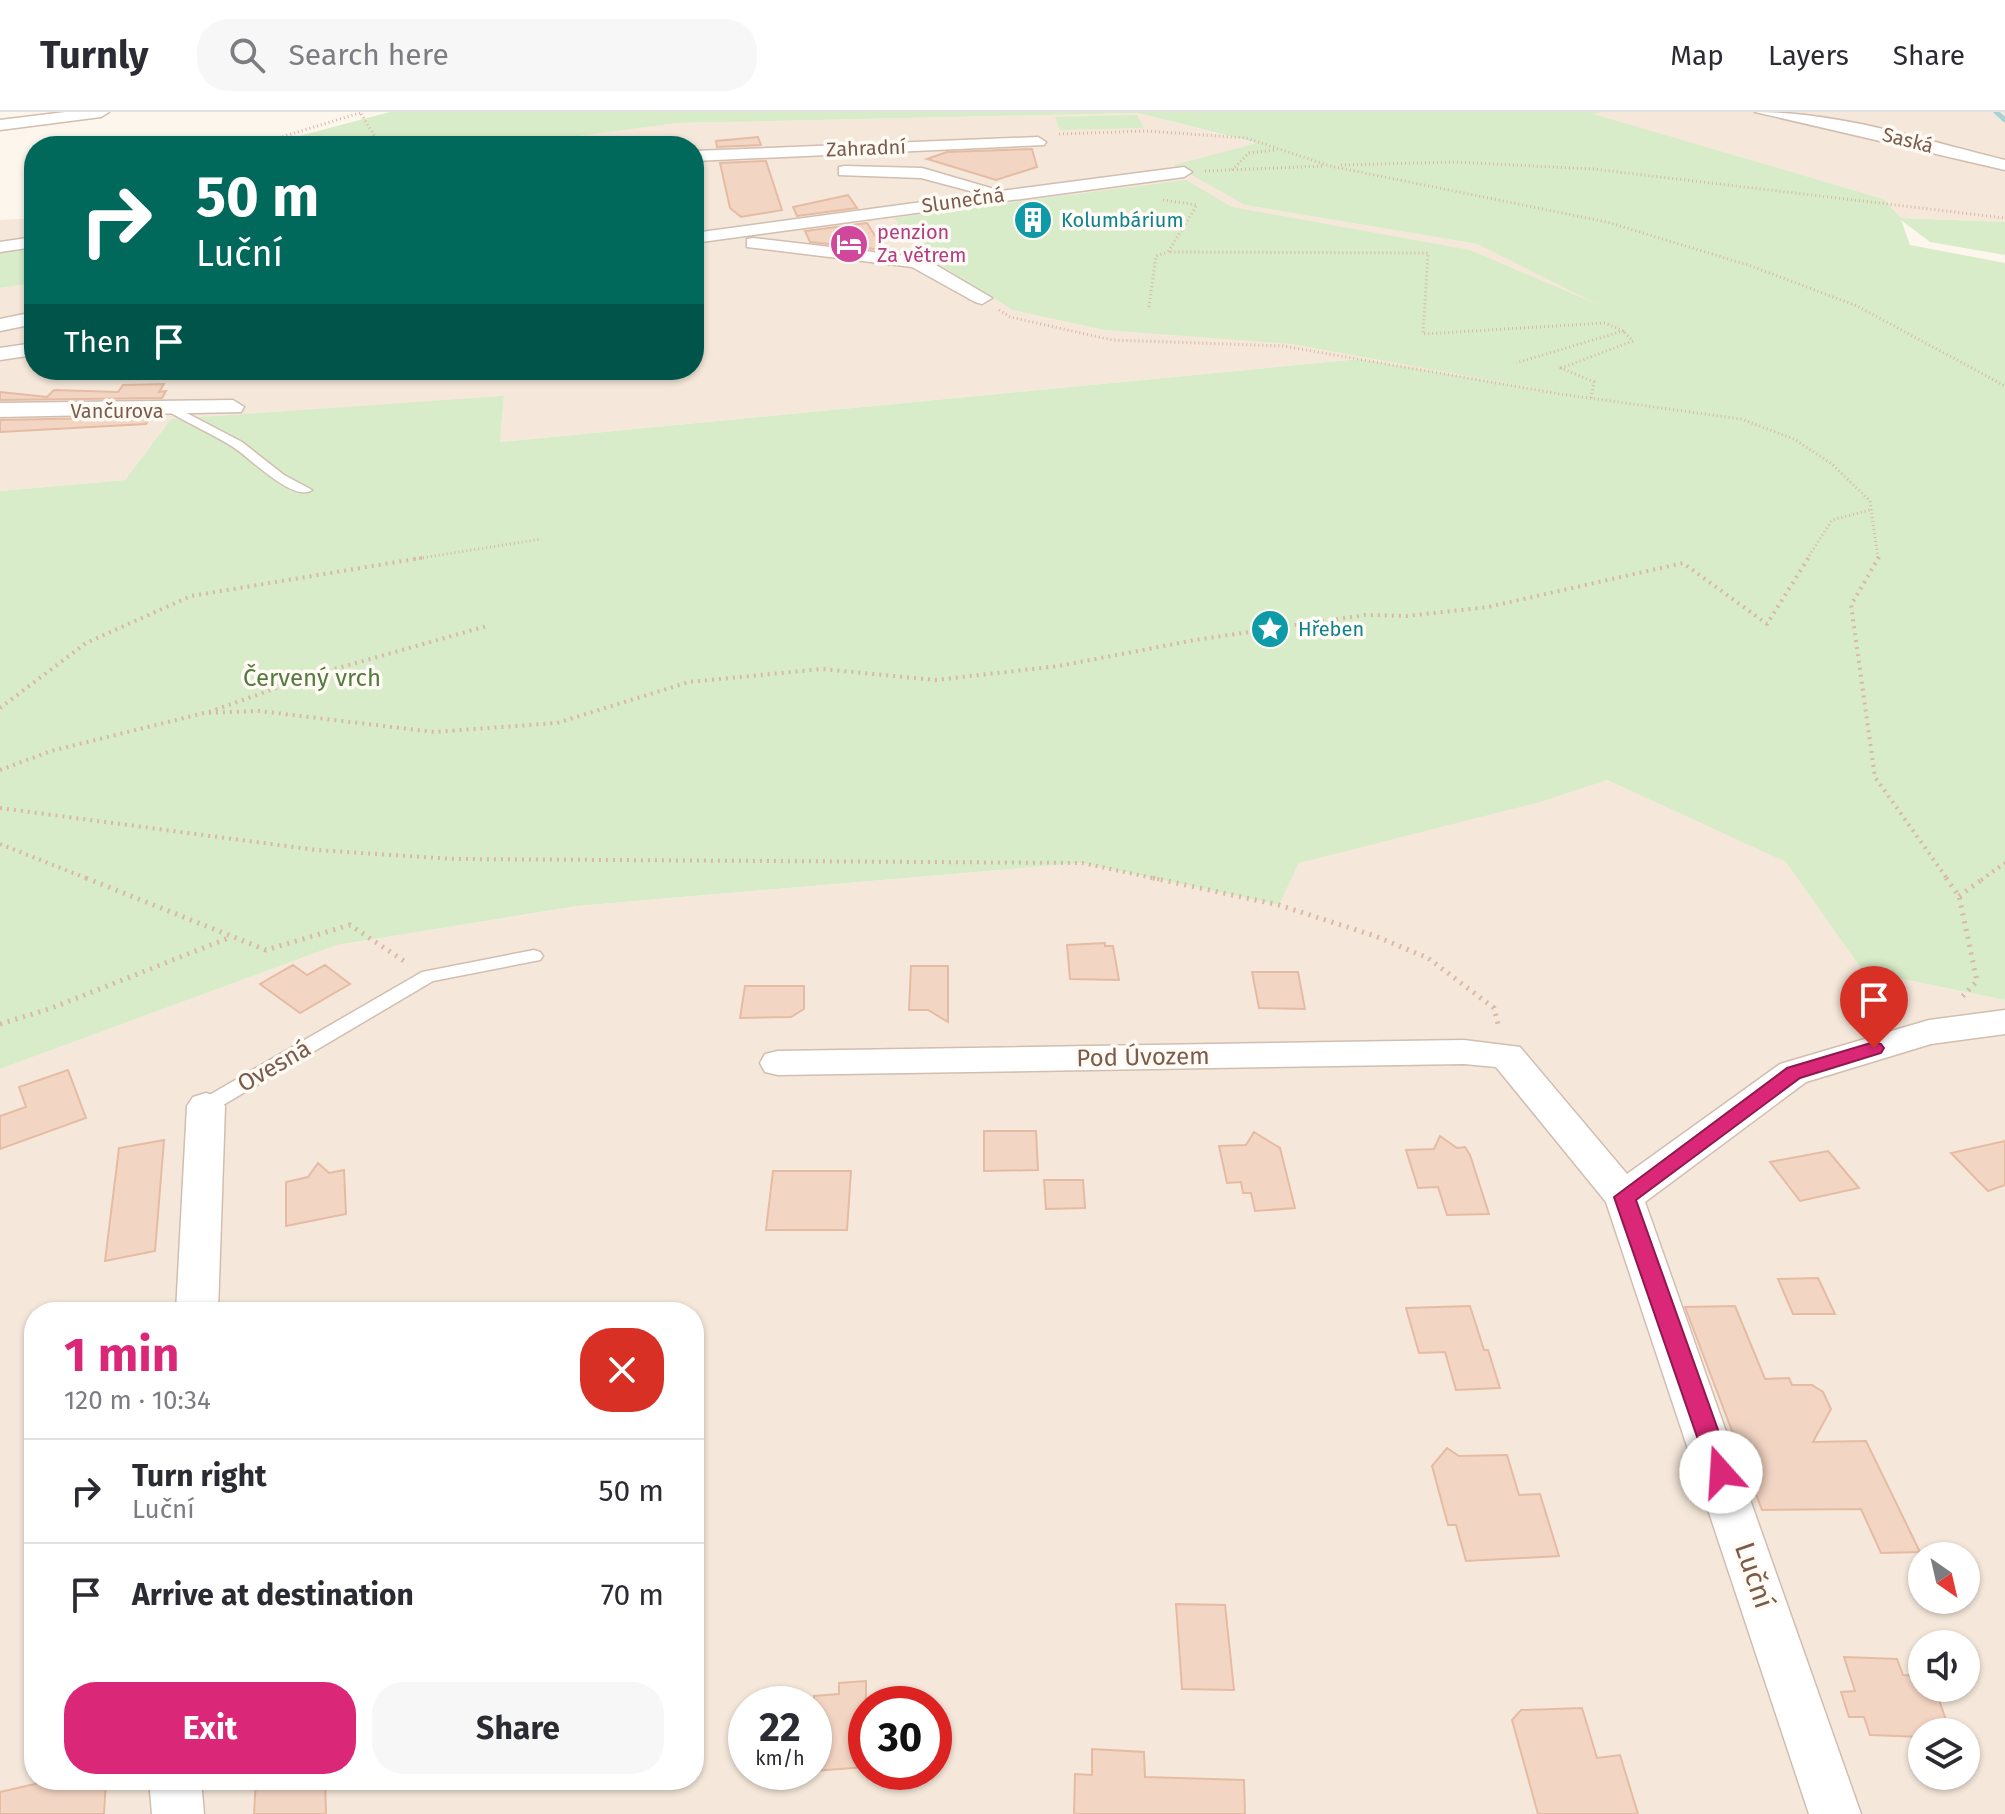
<!DOCTYPE html>
<html lang="en">
<head>
<meta charset="utf-8">
<style>
  body { margin:0; font-family:"Fira Sans",sans-serif; background:#f7f7f7; color:#2b2b33; height:100vh; display:flex; flex-direction:column; font-size:30px; white-space:nowrap }
  * { box-sizing:border-box; margin:0 }
  p { font-size:26px; color:#7c7c81 }
  .icon { flex:none; width:44px; height:44px; fill:none; stroke:currentColor; stroke-width:2; stroke-linecap:round; stroke-linejoin:round }
  .map { position:relative; flex:1; overflow:hidden }
  .side { position:absolute; left:24px; top:1190px; width:680px; height:488px; display:flex; flex-direction:column; background:#fff; border-radius:32px; box-shadow:0 2px 6px #0004 }
  .side>* { flex:none }
  .top-card { position:absolute; left:24px; top:24px; width:680px; height:244px; border-radius:32px; box-shadow:0 2px 6px #0004; background:#00695c; color:#fff; overflow:hidden }
  .needle { width:52px; rotate:146deg }
  .tools { position:absolute; left:1908px; top:1430px; display:grid; gap:16px }
  .tools a { display:grid; place-items:center; width:72px; height:72px; border-radius:50%; background:#fff; box-shadow:0 2px 6px #0004; font-size:40px }
  .speed { position:absolute; left:728px; top:1574px; display:flex; gap:16px; font-size:40px; font-weight:700; text-align:center }
  .speed>* { display:grid; place-content:center; width:104px; height:104px; border-radius:50%; background:#fff; box-shadow:0 2px 6px #0004; line-height:1 }
  .speed small { font-size:20px; font-weight:400 }
  .speed .limit { border:12px solid #d22; background:#fff; color:#111 }
  .pin { position:absolute; display:grid; place-items:center; width:68px; height:68px; color:#fff; margin:-82px -34px; border-radius:50% 50% 50% 0; rotate:-45deg; box-shadow:0 0 8px #0007 }
  .pin .icon { rotate:45deg }
  .me { position:absolute; width:88px; margin:-44px; rotate:341deg; stroke-linejoin:round; filter:drop-shadow(0 0 6px #0008) }
  .turn { display:flex; align-items:center; gap:28px; height:168px; padding:0 40px; font-size:36px }
  .turn .icon { width:104px; height:104px; stroke-width:2.5 }
  .turn b { display:block; font-size:56px; line-height:68px }
  .then { display:flex; align-items:center; height:76px; padding:0 40px; background:#0003; gap:16px; font-size:30px }
  .round { display:grid; place-items:center; flex:none; width:84px; height:84px; border-radius:32px; background:#f7f7f7 }
  .overview { display:flex; align-items:center; justify-content:space-between; height:136px; padding:0 40px }
  h1 { font-size:48px; font-weight:700; line-height:60px; color:#db2777 }
  .primary-button { display:flex; gap:16px; margin-top:auto; padding:16px 40px }
  .primary-button a { flex:1; height:92px; border-radius:32px; background:#db2777; color:#fff; font-size:32px; font-weight:700; line-height:92px; text-align:center }
  .primary-button a+a { background:#f7f7f7; color:#2b2b33 }
  ul { padding:0; list-style:none }
  li { display:flex; align-items:center; gap:24px; height:104px; padding:0 40px; border-top:2px solid #e1e1e2 }
  li div { flex:1 }
  li b { display:block; font-size:30px }
  li em { font-style:normal }
  header { display:flex; align-items:center; gap:48px; box-sizing:border-box; height:112px; padding:0 40px; background:#fff; border-bottom:2px solid #e1e1e2 }
  header strong { font-size:38px }
  nav { display:flex; gap:44px; margin-inline-start:auto; font-size:28px }
  .search { width:560px; height:72px; background:#f7f7f7; display:flex; align-items:center; gap:20px; box-sizing:border-box; padding:0 28px; border-radius:32px; color:#7c7c81; font-size:30px }
  .map>svg:first-child { display:block }
  .residential { fill:#f5e8da; fill-rule:evenodd }
  .green { fill:#d8ecc9 }
  .lines { fill:none; stroke-linecap:round; stroke-linejoin:round }
  .stream { stroke:#a5d3da; stroke-width:5 }
  .building { fill:#f3d5c3; stroke:#e6bba3; stroke-width:2 }
  .lane-casing { stroke:#d1beb0; stroke-width:3 }
  .street-casing { stroke:#d1beb0; stroke-width:3 }
  .path-far2 { stroke:#d9b8a5; stroke-width:3; stroke-dasharray:1 3; stroke-linecap:butt }
  .path-far1 { stroke:#d9b8a5; stroke-width:4; stroke-dasharray:2 5; stroke-linecap:butt }
  .path { stroke:#d9b8a5; stroke-width:5; stroke-dasharray:2 6; stroke-linecap:butt }
  .lane { fill:#fff; fill-rule:evenodd }
  .street { fill:#fff; fill-rule:evenodd }
  .route { fill:#db2777; stroke:#8e194d; stroke-width:2 }
  .labels { text-anchor:middle; stroke-width:7; stroke-linejoin:round; paint-order:stroke }
  .far-street-label { font-size:20px; fill:#7a5c4d; stroke:#fffaf3 }
  .far-culture-label { font-size:20px; fill:#0d838f; stroke:#fffaf3; text-anchor:start }
  .far-hotel-label { font-size:20px; fill:#b23c85; stroke:#fffaf3; text-anchor:start }
  .park-label { font-size:24px; fill:#537a41; stroke:#fffaf3 }
  .street-label { font-size:24px; fill:#7a5c4d; stroke:#fffaf3 }
  .near-street-label { font-size:28px; fill:#7a5c4d; stroke:#fffaf3 }
</style>
</head>
<body>
<header>
<strong>Turnly</strong>
<div class="search"><svg class="icon" aria-label="search" viewBox="0 0 24 24"><circle cx="10" cy="10" r="6"/><path d="M15 15l6 6"/></svg>Search here</div>
<nav><a>Map</a><a>Layers</a><a>Share</a></nav>
</header>
<div class="map">
<svg width="2005" height="1702" viewBox="0 0 2005 1702">
  <rect width="100%" height="100%" fill="#fdf6ec"/>
  <path class="residential" d="M 1603,0 L 2005,0 L 2005,110 L 1901,106 L 1884,87 L 1591,2 Z
    M 1138,1 L 1259,32 L 1245,93 L 1477,132 L 1689,237 L 1560,282 L 1359,247 L 500,330 L 504,285 L 171,307 L 125,368 L 0,379 L 0,176 L 34,171 L 34,258 L 694,258 L 694,34 L 501,34 L 677,11 Z
    M 34,106 L 34,133 L 0,138 L 0,108 Z
    M 1607,668 L 1787,750 L 1863,859 L 2005,888 L 2005,1702 L 0,1702 L 0,957 L 337,833 L 577,794 L 1082,751 L 1279,793 L 1299,751 ZM 34,1200 L 694,1200 L 694,1668 L 34,1668 ZM 1922,1444 L 1966,1444 L 1966,1488 L 1922,1488 ZM 1922,1532 L 1966,1532 L 1966,1576 L 1922,1576 ZM 746,1592 L 814,1592 L 814,1660 L 746,1660 ZM 866,1592 L 934,1592 L 934,1660 L 866,1660 ZM 1922,1620 L 1966,1620 L 1966,1664 L 1922,1664 Z"/>
  <path class="green" d="M 390,0 L 1603,0 L 1593,2 L 1884,87 L 1901,106 L 2005,110 L 2005,143 L 1930,130 L 1901,108 L 1910,133 L 2005,151 L 2005,888 L 1863,859 L 1786,750 L 1607,668 L 1540,690 L 1299,751 L 1279,793 L 1082,751 L 577,794 L 337,833 L 0,957 L 0,379 L 125,368 L 171,307 L 504,284 L 500,330 L 1359,247 L 1562,281 L 1292,232 L 1105,218 L 1013,198 L 927,145 L 894,106 L 1186,68 L 1232,95 L 1470,138 L 1599,193 L 1477,132 L 1245,93 L 1174,53 L 1257,31 L 1138,1 L 678,11 L 501,34 L 261,34 Z
    M 1137,3 L 1144,16 L 1060,18 L 1055,5 Z
    M 34,133 L 34,171 L 0,176 L 0,138 Z"/>
  <g class="lines">
    <path class="stream" d="M 1996,0 L 2005,8"/>
  </g>
  <path class="building" d="M 758,25 L 761,33 L 717,35 L 716,29 Z
    M 1032,37 L 1037,55 L 996,68 L 927,47 L 947,40 Z
    M 766,49 L 782,98 L 741,105 L 730,96 L 720,51 Z
    M 848,83 L 857,96 L 797,104 L 793,95 Z
    M 867,111 L 884,138 L 810,130 L 805,119 Z
    M 164,272 L 159,280 L 166,279 L 162,286 L 0,288 L 0,280 L 47,285 L 54,278 L 118,280 L 123,273 Z
    M 150,305 L 146,312 L 0,320 L 0,308 Z
    M 1105,831 L 1105,834 L 1113,834 L 1119,868 L 1070,867 L 1067,833 Z
    M 293,853 L 307,863 L 325,853 L 350,872 L 300,901 L 260,872 Z
    M 911,854 L 948,854 L 948,910 L 928,898 L 909,898 Z
    M 1252,860 L 1298,860 L 1305,897 L 1259,896 Z
    M 745,874 L 804,874 L 804,897 L 791,905 L 740,906 Z
    M 68,958 L 86,1006 L 0,1037 L 0,1004 L 26,995 L 19,975 Z
    M 984,1019 L 1036,1019 L 1038,1058 L 984,1059 Z
    M 1254,1020 L 1280,1036 L 1295,1096 L 1255,1099 L 1251,1081 L 1243,1081 L 1241,1070 L 1227,1071 L 1219,1034 L 1246,1033 Z
    M 1440,1024 L 1457,1036 L 1465,1035 L 1470,1043 L 1489,1102 L 1447,1103 L 1438,1075 L 1418,1076 L 1406,1038 L 1434,1037 Z
    M 164,1028 L 155,1139 L 105,1149 L 119,1036 Z
    M 2005,1029 L 2005,1073 L 1988,1079 L 1951,1041 Z
    M 1828,1039 L 1859,1076 L 1800,1089 L 1770,1050 Z
    M 318,1051 L 329,1061 L 344,1058 L 346,1102 L 286,1114 L 286,1070 L 308,1065 Z
    M 773,1059 L 851,1059 L 847,1118 L 766,1118 Z
    M 1044,1068 L 1083,1068 L 1085,1096 L 1046,1097 Z
    M 1818,1166 L 1835,1202 L 1793,1202 L 1778,1167 Z
    M 1470,1194 L 1484,1238 L 1488,1238 L 1500,1276 L 1456,1278 L 1445,1240 L 1419,1241 L 1406,1196 Z
    M 1735,1194 L 1765,1267 L 1789,1266 L 1792,1273 L 1812,1273 L 1823,1280 L 1831,1297 L 1813,1330 L 1866,1329 L 1920,1440 L 1881,1441 L 1861,1397 L 1762,1398 L 1685,1195 Z
    M 1447,1336 L 1459,1344 L 1507,1343 L 1519,1383 L 1540,1382 L 1559,1444 L 1466,1449 L 1456,1413 L 1448,1413 L 1432,1354 Z
    M 1176,1492 L 1225,1493 L 1234,1578 L 1182,1577 Z
    M 1844,1545 L 1897,1547 L 1903,1563 L 1922,1564 L 1922,1576 L 1935,1576 L 1950,1620 L 1922,1620 L 1922,1625 L 1870,1623 L 1864,1605 L 1849,1605 L 1841,1580 L 1855,1579 Z
    M 866,1569 L 866,1655 L 814,1659 L 814,1584 L 839,1582 L 839,1571 Z
    M 1582,1596 L 1597,1646 L 1620,1643 L 1638,1702 L 1538,1702 L 1512,1608 L 1521,1598 Z
    M 1092,1637 L 1144,1640 L 1145,1665 L 1244,1668 L 1245,1702 L 1074,1702 L 1075,1662 L 1092,1663 Z
    M 52,1668 L 67,1668 L 66,1677 L 106,1668 L 104,1702 L 0,1702 L 0,1680 Z
    M 256,1668 L 325,1668 L 326,1702 L 254,1702 Z"/>
  <g class="lines">
    <defs>
      <path id="lane" d="M 171,297 L 179,297 L 242,330 L 284,363 L 312,378 C 294,391 249,345 233,335 C 213,322 191,313 171,301 Z
        M 534,838 L 540,840 L 543,844 L 540,848 L 433,869 L 213,999 L 199,999 L 196,994 L 199,989 L 422,860 Z"/>
      <path id="street" d="M 65,0 L 109,0 L 101,5 L 0,18 L 0,8 Z
        M 1755,0 C 1840,0 1924,28 2005,48 L 2005,58 Z
        M 1038,25 L 1046,30 L 1044,33 L 694,49 L 694,39 Z
        M 845,54 L 922,56 L 1001,79 L 1184,55 L 1192,60 L 1184,65 L 694,131 L 694,121 L 981,82 L 921,66 L 839,63 L 839,55 Z
        M 34,125 L 34,135 L 0,140 L 0,130 Z
        M 753,126 L 924,146 L 992,186 L 982,192 L 975,190 L 912,155 L 747,135 L 747,127 Z
        M 34,200 L 34,212 L 0,219 L 0,207 Z
        M 34,231 L 34,243 L 0,248 L 0,236 Z
        M 233,288 L 244,295 L 241,300 L 0,305 L 0,291 Z
        M 2005,898 L 2005,922 L 1931,932 L 1806,970 L 1645,1090 L 1861,1702 L 1809,1702 L 1606,1090 L 1496,955 L 1464,952 L 778,963 L 765,960 L 760,951 L 765,942 L 778,939 L 1464,928 L 1520,935 L 1627,1062 L 1780,952 L 1929,908 Z
        M 206,981 L 219,985 L 225,994 L 218,1200 L 176,1200 L 187,994 L 193,985 Z
        M 149,1668 L 201,1668 L 204,1702 L 152,1702 Z"/>
    </defs>
    <use href="#lane" class="lane-casing"/>
    <use href="#street" class="street-casing"/>
    <path class="path-far2" d="M 361,2 L 381,34
      M 1059,22 L 1146,19 L 1246,26 L 1330,54 L 1607,110 L 1751,154 L 1857,194 L 2005,274
      M 252,34 L 363,0
      M 1341,53 L 1454,50 L 1593,57 L 2005,106
      M 1232,58 L 1249,41 L 1274,38
      M 1205,59 L 1323,54
      M 1163,88 L 1197,93 L 1168,140 L 1428,141 L 1423,222 L 1605,211 L 1623,219 L 1516,251
      M 1149,195 L 1156,144 L 1168,140
      M 999,198 L 1010,205 L 1112,228 L 1283,234 L 1560,282 L 1741,307 L 1794,327 L 1832,352 L 1870,389 L 1878,447
      M 1591,286 L 1594,270 L 1561,256 L 1633,229 L 1623,219
      M 415,447 L 541,427
      M 1807,447 L 1832,408 L 1870,398"/>
    <path class="path-far1" d="M 1879,445 L 1851,493 L 1875,665 L 1948,768
      M 0,596 L 86,531 L 191,484 L 427,445
      M 209,600 L 310,564 L 487,514
      M 0,658 L 51,639 L 204,601 L 259,599 L 434,620 L 557,611 L 689,570 L 822,557 L 935,568 L 1059,554 L 1195,528 L 1365,503 L 1407,504 L 1488,495 L 1683,451 L 1767,512 L 1809,445
      M 0,696 L 316,738 L 454,747 L 1082,751 L 1162,768
      M 0,732 L 91,768
      M 1981,768 L 2005,751"/>
    <path class="path" d="M 86,766 L 266,838 L 350,813 L 407,851
      M 1153,766 L 1279,793 L 1375,824 L 1428,846 L 1494,896 L 1499,916
      M 1946,766 L 1959,784 L 1977,869 L 1962,885
      M 1959,784 L 1984,766
      M 0,912 L 49,897 L 231,825"/>
    <use href="#lane" class="lane"/>
    <use href="#street" class="street"/>
  </g>
  <path class="route" d="M 1874,930 L 1881,932 L 1884,936 L 1881,941 L 1800,966 L 1636,1088 L 1733,1360 L 1729,1368 L 1721,1371 L 1712,1368 L 1614,1085 L 1787,956 Z"/>
  <defs>
    <symbol id="building-disc" viewBox="-11 -11 22 22"><circle r="9.5" fill="#0f9aa8" stroke="#fffaf3"/><path d="M-4-6H4V6H1V3H-1V6H-4ZM-2.5-4.3h1.7v1.8h-1.7ZM.8-4.3h1.7v1.8H.8ZM-2.5-1h1.7V.8h-1.7ZM.8-1h1.7V.8H.8Z" fill="#fff"/></symbol>
    <symbol id="hotel-disc" viewBox="-11 -11 22 22"><circle r="9.5" fill="#d1479c" stroke="#fffaf3"/><path d="M-6-4.5h1.5V1H6V5H4.5V3h-9V5H-6ZM-4 0a1.8 1.8 0 1 1 3.6 0ZM.5 0V-2.5h3Q6-2.5 6 0Z" fill="#fff"/></symbol>
    <symbol id="sight-disc" viewBox="-11 -11 22 22"><circle r="9.5" fill="#0f9aa8" stroke="#fffaf3"/><path d="M0-6L1.8-2.2L6-1.7L2.9 1.2L3.7 5.4L0 3.3L-3.7 5.4L-2.9 1.2L-6-1.7L-1.8-2.2Z" fill="#fff"/></symbol>
  </defs>
  <g fill-rule="evenodd">
    <use href="#building-disc" x="1011" y="86" width="44" height="44"/>
    <use href="#hotel-disc" x="827" y="110" width="44" height="44"/>
    <use href="#sight-disc" x="1248" y="495" width="44" height="44"/>
  </g>
  <g class="labels">
    <g class="far-street-label">
      <text transform="translate(1908 28) rotate(14)" y="7">Saská</text>
      <text transform="translate(866 36) rotate(-2)" y="7">Zahradní</text>
      <text transform="translate(963 88) rotate(-8)" y="7">Slunečná</text>
      <text x="117" y="306">Vančurova</text>
    </g>
    <g class="far-culture-label">
      <text x="1061" y="115">Kolumbárium</text>
      <text x="1298" y="524">Hřeben</text>
    </g>
    <g class="far-hotel-label">
      <text x="877" y="127">penzion<tspan x="877" dy="23">Za větrem</tspan></text>
    </g>
    <g class="park-label">
      <text x="312" y="574">Červený vrch</text>
    </g>
    <g class="street-label">
      <text transform="translate(1143 945) rotate(-1)" y="8">Pod Úvozem</text>
      <text transform="translate(274 954) rotate(-30)" y="8">Ovesná</text>
    </g>
    <g class="near-street-label">
      <text transform="translate(1755 1463) rotate(71)" y="10">Luční</text>
    </g>
  </g>
</svg>
<div class="tools">
<a><svg class="needle" viewBox="-14 -14 28 28"><path d="M0-13l5 13h-10z" fill="#e53935"/><path d="M0 13l5-13h-10z" fill="#7c7c81"/></svg></a>
<a><svg class="icon" aria-label="sound" viewBox="0 0 24 24"><path d="M4 9h4l5-4v14l-5-4H4zM17 9q2 3 0 6"/></svg></a>
<a><svg class="icon" aria-label="layers" viewBox="0 0 24 24"><path d="M12 4l9 5-9 5-9-5zM3 14l9 5 9-5"/></svg></a>
</div>
<div class="speed"><div>22<small>km/h</small></div><div class="limit">30</div></div>
<div class="pin" style="left:1874px;top:936px;background:#d93025"><svg class="icon" aria-label="arrive" viewBox="0 0 24 24"><path d="M6 21V4h12l-3 4 3 4H6"/></svg></div>
<svg class="me" style="left:1721px;top:1360px" viewBox="-20 -20 40 40"><circle r="19" fill="#fff"/><path d="M0-13L10 11 0 6-10 11z" fill="#db2777"/></svg>
<div class="top-card">
<div class="turn"><svg class="icon" aria-label="right" viewBox="0 0 24 24"><path d="M7 20v-9h11M14 6l5 5-5 5"/></svg><div><b>50 m</b>Luční</div></div>
<div class="then">Then<svg class="icon" aria-label="arrive" viewBox="0 0 24 24"><path d="M6 21V4h12l-3 4 3 4H6"/></svg></div>
</div>
<section class="side">
<div class="overview"><div><h1>1 min</h1><p>120 m · 10:34</p></div><a class="round" style="background:#d93025;color:#fff"><svg class="icon" aria-label="close" viewBox="0 0 24 24"><path d="M6 6l12 12M18 6L6 18"/></svg></a></div>
<ul>
<li><svg class="icon" aria-label="right" viewBox="0 0 24 24"><path d="M7 20v-9h11M14 6l5 5-5 5"/></svg><div><b>Turn right</b><p>Luční</p></div><em>50 m</em></li>
<li><svg class="icon" aria-label="arrive" viewBox="0 0 24 24"><path d="M6 21V4h12l-3 4 3 4H6"/></svg><div><b>Arrive at destination</b></div><em>70 m</em></li>
</ul>
<div class="primary-button"><a>Exit</a><a>Share</a></div>
</section>
</div>
</body>
</html>
